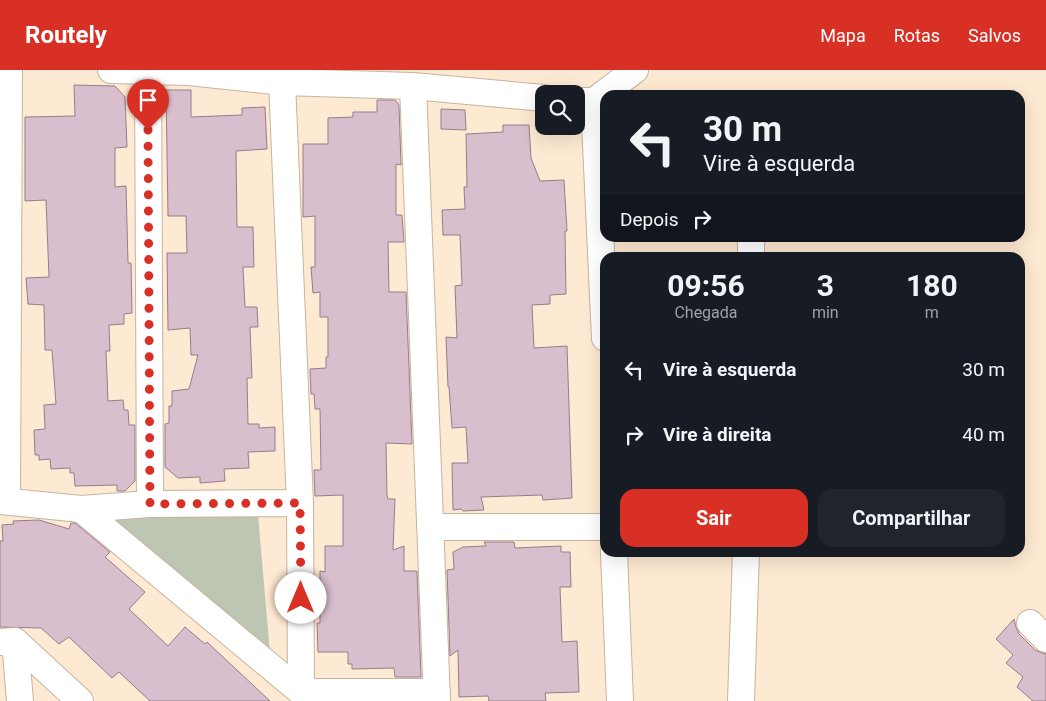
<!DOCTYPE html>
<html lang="pt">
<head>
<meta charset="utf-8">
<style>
  body { margin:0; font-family:Roboto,sans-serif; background:#20242c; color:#f1f3f6; height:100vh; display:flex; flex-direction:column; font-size:19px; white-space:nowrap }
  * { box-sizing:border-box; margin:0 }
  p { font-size:16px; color:#9ea1a6 }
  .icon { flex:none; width:28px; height:28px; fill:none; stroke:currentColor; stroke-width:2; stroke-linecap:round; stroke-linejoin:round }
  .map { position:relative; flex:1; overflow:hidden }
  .sheet { position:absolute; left:600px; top:182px; width:425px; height:305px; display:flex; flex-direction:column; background:#171b24; border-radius:15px; box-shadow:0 5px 20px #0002 }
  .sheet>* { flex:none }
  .top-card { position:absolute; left:600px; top:20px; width:425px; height:152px; border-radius:15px; box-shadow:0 5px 20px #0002; background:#171b24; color:#f1f3f6; overflow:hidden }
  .tools { position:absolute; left:535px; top:15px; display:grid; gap:10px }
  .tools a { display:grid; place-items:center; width:50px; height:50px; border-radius:10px; background:#171b24; box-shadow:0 5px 20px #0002; font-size:25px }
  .pin { position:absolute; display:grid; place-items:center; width:42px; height:42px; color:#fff; margin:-51px -21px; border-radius:50% 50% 50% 0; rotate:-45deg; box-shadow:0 0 5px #0007 }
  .pin .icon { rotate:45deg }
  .me { position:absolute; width:55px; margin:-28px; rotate:0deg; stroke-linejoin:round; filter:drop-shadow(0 0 4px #0008) }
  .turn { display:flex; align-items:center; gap:18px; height:105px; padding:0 20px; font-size:22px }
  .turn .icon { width:65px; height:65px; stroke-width:2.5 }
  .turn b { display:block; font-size:35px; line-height:42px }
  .then { display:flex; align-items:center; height:48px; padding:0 20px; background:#0003; gap:10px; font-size:19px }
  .eta { display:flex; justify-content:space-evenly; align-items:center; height:85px; text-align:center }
  .eta b { font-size:30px; font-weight:700; line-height:35px }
  .button { display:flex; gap:10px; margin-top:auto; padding:10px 20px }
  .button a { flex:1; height:58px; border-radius:15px; background:#d93025; color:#fff; font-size:20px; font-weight:700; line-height:58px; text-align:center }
  .button a+a { background:#20242c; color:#f1f3f6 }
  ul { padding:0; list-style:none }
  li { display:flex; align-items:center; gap:15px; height:65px; padding:0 20px }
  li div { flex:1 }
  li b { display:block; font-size:19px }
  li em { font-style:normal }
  header { display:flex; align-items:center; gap:30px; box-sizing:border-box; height:70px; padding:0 25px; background:#d93025; color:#fff }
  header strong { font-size:24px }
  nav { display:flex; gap:28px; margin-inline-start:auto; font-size:18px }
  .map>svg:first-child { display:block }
  .green { fill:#bdc6b2 }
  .building { fill:#d9becd; stroke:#977d8b }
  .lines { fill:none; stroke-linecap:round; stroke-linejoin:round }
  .minor-casing { stroke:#c7b49e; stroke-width:28 }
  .minor { stroke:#fff; stroke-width:26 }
  .route { stroke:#d93025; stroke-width:9; stroke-dasharray:0 16.2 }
</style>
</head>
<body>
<header>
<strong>Routely</strong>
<nav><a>Mapa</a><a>Rotas</a><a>Salvos</a></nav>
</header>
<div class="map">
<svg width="1046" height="631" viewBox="0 0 1046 631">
  <rect width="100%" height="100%" fill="#fee9d2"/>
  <path class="green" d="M 258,445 L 270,583 L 112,447 Z"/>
  <path class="building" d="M 74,15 L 115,16 L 125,27 L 127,77 L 115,78 L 115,117 L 126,116 L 128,193 L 131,193 L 132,243 L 124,244 L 124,254 L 109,255 L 110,281 L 106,281 L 108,331 L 123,330 L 124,340 L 128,340 L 129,355 L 135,355 L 135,411 L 125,421 L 117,421 L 117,415 L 75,416 L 74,403 L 70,403 L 70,398 L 51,399 L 50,389 L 39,390 L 39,385 L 35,385 L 34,360 L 45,359 L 44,335 L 56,334 L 52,280 L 45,280 L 44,235 L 28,234 L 26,208 L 49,207 L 46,130 L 25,131 L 25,47 L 75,46 Z
    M 166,20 L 191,20 L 191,47 L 242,45 L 242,38 L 265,37 L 267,79 L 236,81 L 237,157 L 253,157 L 254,197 L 243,197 L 245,237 L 257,237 L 258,257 L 250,257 L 252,308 L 247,308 L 248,354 L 259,354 L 259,358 L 275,357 L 275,381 L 248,382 L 249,398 L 224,399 L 225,411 L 200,413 L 200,407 L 178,408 L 165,397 L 165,354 L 169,353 L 169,336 L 172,336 L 172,321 L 189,319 L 198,285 L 191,285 L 190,258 L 168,260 L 167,183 L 187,183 L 186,146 L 168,146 Z
    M 377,30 L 395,30 L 399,35 L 401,95 L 396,94 L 396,145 L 402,145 L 404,172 L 388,172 L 389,222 L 406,222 L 412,374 L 386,373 L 387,425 L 388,429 L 395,429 L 393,480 L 404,476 L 404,501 L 417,501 L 421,607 L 395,607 L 394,598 L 352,599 L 352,594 L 348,594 L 348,582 L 318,582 L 317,553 L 320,553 L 320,501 L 325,502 L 325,476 L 343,476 L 343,425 L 315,426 L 314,400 L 321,400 L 320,339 L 315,339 L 314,324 L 311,324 L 310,299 L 326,298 L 326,287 L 328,287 L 328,247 L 320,247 L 320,222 L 313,223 L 311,197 L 315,197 L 315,146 L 303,147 L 303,74 L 328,74 L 328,48 L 353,47 L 353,42 L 377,42 Z
    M 441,39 L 465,40 L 466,60 L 441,59 Z
    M 503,55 L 529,55 L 531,88 L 540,111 L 564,110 L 567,161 L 565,161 L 566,224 L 550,225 L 550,234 L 532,235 L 534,278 L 567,276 L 572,428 L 543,430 L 542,425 L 481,427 L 484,440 L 463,441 L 461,439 L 453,440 L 452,393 L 468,393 L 466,357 L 452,358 L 449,317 L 448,317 L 446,267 L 457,268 L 455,216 L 462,215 L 460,165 L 443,165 L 442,140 L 465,139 L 464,117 L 467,117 L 466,64 L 503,62 Z
    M 39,450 L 69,459 L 71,453 L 75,453 L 110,482 L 105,487 L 145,522 L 129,539 L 168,576 L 185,557 L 205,574 L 207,572 L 270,631 L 150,631 L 119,602 L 112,608 L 69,567 L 59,574 L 41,558 L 0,557 L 0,471 L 3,471 L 2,455 L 14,454 L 13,451 Z
    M 484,472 L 514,472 L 515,478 L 561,476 L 561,482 L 570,482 L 571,517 L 560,517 L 562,572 L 577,571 L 579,622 L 545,623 L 546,631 L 489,631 L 488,626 L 459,627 L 458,580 L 450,586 L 447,500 L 454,499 L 453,482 L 463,477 L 486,476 Z
    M 1014,549 L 1016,557 L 1019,564 L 1035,580 L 1042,583 L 1046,584 L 1046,631 L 1033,631 L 1017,617 L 1023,607 L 1006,593 L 1013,585 L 996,569 Z"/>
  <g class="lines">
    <defs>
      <path id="minor" d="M 111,0 L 189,2 L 282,12 L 413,16 L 544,28
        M 148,2 L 150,434
        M 282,12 L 300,433 L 301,622
        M 413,16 L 437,631
        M 577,31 L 594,31 L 635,0
        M 594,31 L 605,268
        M 751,188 L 751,168
        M 0,431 L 81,439 L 150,434 L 300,433
        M 7,431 L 9,0
        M 81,439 L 301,622 L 437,622
        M 430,457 L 605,457
        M 614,482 L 620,631
        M 1030,553 L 1046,569
        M 15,571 L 20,631
        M 0,572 L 15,571 L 80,631
        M 741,631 L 746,482"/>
    </defs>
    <use href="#minor" class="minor-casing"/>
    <use href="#minor" class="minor"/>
  </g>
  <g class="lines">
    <path class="route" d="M 148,60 L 150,434 L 300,433 L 301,528"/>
  </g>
</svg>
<div class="tools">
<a><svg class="icon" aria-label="search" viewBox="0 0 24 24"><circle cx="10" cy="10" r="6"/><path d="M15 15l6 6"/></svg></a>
</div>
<div class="pin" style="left:148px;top:60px;background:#d93025"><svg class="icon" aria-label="arrive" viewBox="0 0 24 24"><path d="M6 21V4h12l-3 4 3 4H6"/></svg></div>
<svg class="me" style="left:301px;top:528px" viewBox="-20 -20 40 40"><circle r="19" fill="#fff"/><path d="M0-13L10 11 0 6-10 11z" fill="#d93025"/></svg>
<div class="top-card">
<div class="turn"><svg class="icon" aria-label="left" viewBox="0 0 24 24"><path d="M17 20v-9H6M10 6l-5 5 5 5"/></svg><div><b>30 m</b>Vire à esquerda</div></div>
<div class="then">Depois<svg class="icon" aria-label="right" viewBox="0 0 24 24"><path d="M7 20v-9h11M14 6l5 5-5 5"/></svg></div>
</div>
<section class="sheet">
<div class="eta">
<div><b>09:56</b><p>Chegada</p></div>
<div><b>3</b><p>min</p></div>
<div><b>180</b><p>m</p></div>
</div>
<ul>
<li><svg class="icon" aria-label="left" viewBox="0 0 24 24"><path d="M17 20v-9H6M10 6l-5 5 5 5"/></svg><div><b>Vire à esquerda</b></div><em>30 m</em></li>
<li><svg class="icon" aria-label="right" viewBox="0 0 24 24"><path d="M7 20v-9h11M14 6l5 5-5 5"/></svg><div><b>Vire à direita</b></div><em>40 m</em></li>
</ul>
<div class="button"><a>Sair</a><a>Compartilhar</a></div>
</section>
</div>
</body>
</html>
